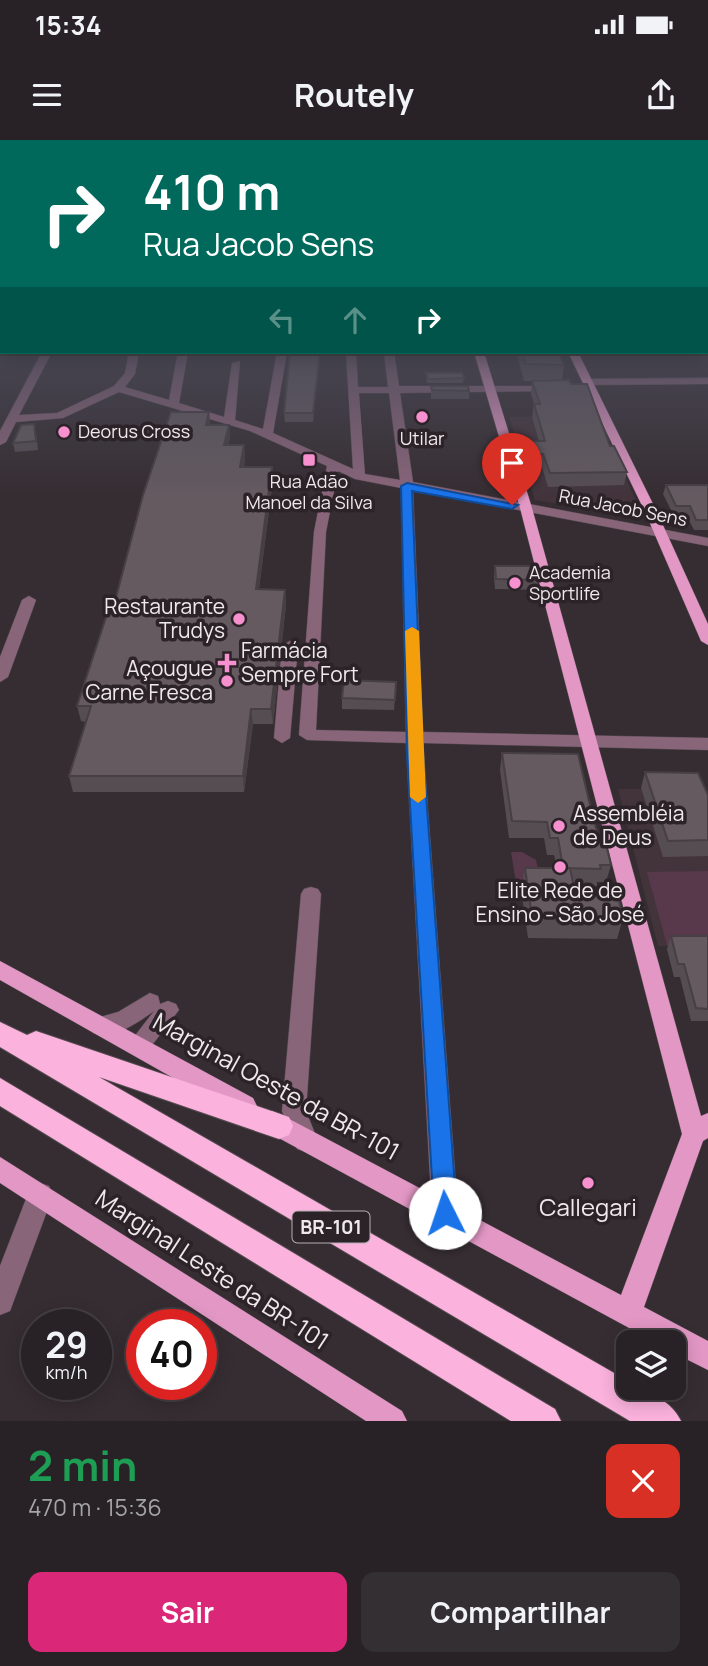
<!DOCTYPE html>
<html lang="pt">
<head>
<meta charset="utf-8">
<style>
  body { margin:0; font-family:Manrope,sans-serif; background:#342f32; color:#f1f3f6; height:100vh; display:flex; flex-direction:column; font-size:26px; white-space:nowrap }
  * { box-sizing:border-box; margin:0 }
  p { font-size:23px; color:#a5a4a7 }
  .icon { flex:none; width:38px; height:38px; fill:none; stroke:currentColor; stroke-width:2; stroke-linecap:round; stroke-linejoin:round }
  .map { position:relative; height:1281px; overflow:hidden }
  .drawer { display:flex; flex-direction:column; background:#282226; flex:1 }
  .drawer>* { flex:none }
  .banner { position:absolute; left:0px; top:0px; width:709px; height:214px; box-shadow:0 4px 18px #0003,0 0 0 2px #443f43; background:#00695c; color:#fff; overflow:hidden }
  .fabs { position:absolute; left:616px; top:1190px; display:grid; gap:14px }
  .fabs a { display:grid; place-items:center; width:70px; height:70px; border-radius:14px; background:#282226; box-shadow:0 4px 18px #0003,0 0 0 2px #443f43; font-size:35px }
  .speed { position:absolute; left:21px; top:1169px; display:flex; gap:14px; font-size:35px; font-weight:700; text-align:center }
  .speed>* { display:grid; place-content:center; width:91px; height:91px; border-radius:50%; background:#282226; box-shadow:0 4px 18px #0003,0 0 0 2px #443f43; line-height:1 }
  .speed small { font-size:18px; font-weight:400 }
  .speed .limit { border:10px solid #d22; background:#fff; color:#111 }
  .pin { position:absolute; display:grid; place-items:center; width:60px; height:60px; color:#fff; margin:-72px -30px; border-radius:50% 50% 50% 0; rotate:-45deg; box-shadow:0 0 7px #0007 }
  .pin .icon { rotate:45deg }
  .me { position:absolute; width:77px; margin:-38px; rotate:356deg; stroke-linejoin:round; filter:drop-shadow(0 0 5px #0008) }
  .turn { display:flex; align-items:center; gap:24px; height:147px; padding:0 28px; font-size:32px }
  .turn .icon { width:91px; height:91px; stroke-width:2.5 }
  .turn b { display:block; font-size:49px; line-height:60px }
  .lanes { display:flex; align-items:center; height:66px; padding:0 28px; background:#0003; justify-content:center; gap:35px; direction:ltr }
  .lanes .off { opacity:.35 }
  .round { display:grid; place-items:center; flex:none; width:74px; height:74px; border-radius:14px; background:#342f32 }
  .headline { display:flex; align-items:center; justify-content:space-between; height:119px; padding:0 28px }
  h1 { font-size:42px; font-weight:700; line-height:52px; color:#1e9e55 }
  .action { display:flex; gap:14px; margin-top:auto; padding:14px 28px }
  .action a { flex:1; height:80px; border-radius:14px; background:#db2777; color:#fff; font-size:28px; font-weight:700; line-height:80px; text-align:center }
  .action a+a { background:#342f32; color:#f1f3f6 }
  .status { display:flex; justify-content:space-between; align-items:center; height:49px; padding:0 35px; background:#282226; direction:ltr }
  .status svg { height:19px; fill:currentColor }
  header { display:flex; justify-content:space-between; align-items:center; height:91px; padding:0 28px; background:#282226; font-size:32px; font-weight:700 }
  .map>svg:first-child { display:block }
  .built { fill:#43343c }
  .green { fill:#58384b }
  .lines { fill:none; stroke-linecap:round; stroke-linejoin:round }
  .minor-casing { stroke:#544b50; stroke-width:1 }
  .major-casing { stroke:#544b50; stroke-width:1 }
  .highway-casing { stroke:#544b50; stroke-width:2 }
  .path { stroke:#837b7f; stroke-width:2.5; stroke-dasharray:2.5 2.5; stroke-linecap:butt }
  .minor { fill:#89657a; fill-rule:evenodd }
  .major { fill:#e297c4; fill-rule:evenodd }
  .highway { fill:#fbb2dd; fill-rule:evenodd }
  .wall { fill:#564d53 }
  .shaded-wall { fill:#463f43 }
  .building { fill:#645a60; stroke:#463f43; stroke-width:2 }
  .route { fill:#1a73e8; stroke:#114b97; stroke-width:2 }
  .slow { fill:#f59e0b }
  .poi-dot { fill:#f690cf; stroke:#2c2328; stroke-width:2.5 }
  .labels { text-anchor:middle; stroke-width:7; stroke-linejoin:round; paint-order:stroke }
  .far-poi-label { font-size:18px; fill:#efe9ec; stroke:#2c2328; text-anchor:start }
  .far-street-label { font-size:18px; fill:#efe9ec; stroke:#2c2328 }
  .shield { fill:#2c2328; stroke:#b4aeb1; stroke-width:2 }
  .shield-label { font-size:19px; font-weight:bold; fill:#efe9ec }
  .poi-label { font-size:21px; fill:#efe9ec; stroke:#2c2328; text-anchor:end }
  .near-street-label { font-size:24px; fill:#efe9ec; stroke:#2c2328 }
  .near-poi-label { font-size:24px; fill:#efe9ec; stroke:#2c2328 }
</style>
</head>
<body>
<div class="status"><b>15:34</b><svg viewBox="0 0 49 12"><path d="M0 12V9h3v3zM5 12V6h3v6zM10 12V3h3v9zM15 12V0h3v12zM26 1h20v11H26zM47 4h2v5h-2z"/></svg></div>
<header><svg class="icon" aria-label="menu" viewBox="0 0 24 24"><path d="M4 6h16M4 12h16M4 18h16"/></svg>Routely<svg class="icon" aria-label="share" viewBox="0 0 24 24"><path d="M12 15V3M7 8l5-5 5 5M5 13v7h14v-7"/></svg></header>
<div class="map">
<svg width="708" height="1281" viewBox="0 0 708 1281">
  <rect width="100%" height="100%" fill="#362d32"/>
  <path class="built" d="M 596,275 L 644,378 L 535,360 L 509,277 Z
    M 618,649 L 694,649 L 708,681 L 708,806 L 658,806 Z"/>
  <path class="green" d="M 511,712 L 522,712 L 536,720 L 541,743 L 538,749 L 517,749 Z
    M 708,731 L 708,805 L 667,805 L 647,732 Z"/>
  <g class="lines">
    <defs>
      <path id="minor" d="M 707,198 L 708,198 L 708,204 L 707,204 Z
        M 42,212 L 52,212 L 19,275 L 57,273 L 114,246 L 125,233 L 129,212 L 139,212 L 135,234 L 125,247 L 169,260 L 178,212 L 188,212 L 179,263 L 224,277 L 232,223 L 240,221 L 235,280 L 263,289 L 277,212 L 287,212 L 273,293 L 353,329 L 346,212 L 356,212 L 358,247 L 388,247 L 384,212 L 394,212 L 399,246 L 557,246 L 557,250 L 553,251 L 400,253 L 413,342 L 708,398 L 708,406 L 413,350 L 423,592 L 708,598 L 708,610 L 423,603 L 458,1073 L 454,1082 L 445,1086 L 436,1082 L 432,1073 L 406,603 L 307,600 L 299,595 L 314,392 L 327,326 L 250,291 L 119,252 L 63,278 L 16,282 L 6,302 L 0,305 L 0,291 ZM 359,253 L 389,253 L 400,340 L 365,334 ZM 338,331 L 355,339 L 401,348 L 406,592 L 316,590 L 326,392 Z
        M 708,238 L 708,244 L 588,245 L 583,242 L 588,239 Z
        M 29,456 L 36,460 L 8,537 L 0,542 L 0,517 L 22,460 Z
        M 290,501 L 298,506 L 290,598 L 282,603 L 274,598 L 282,506 Z
        M 311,747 L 318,749 L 321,754 L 306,971 L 318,1001 L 315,1009 L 306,1012 L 297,1009 L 282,971 L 301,754 L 304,749 Z
        M 150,853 L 158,856 L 160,864 L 168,861 L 176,864 L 179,870 L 146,913 L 138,916 L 130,913 L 127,906 L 154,871 C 137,883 114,900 93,893 L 90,886 L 93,879 L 118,872 Z
        M 40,1043 L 49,1046 L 53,1055 L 10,1171 L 0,1175 L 0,1126 L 31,1046 Z"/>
      <path id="major" d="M 474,212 L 484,212 L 532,368 L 701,976 L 708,973 L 708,998 L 703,1001 L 644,1167 L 708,1201 L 708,1230 L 674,1213 L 674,1202 L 655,1202 L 264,990 L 260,982 L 264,974 L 272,971 L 280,974 L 621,1155 L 682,994 L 520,368 Z
        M 568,212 L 578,212 L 657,372 L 708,484 L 708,505 L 701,501 L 645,372 Z
        M 0,821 L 253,958 L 257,966 L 253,974 L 245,977 L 237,974 L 0,840 Z
        M 0,1017 L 402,1271 L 407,1281 L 366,1281 L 0,1043 Z"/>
      <path id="highway" d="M 0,882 L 27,895 L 36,891 L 289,977 L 293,986 L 289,995 L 279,999 L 99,937 L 628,1241 L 628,1248 C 648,1248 673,1263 681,1281 L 630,1281 L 0,907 Z
        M 0,938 L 555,1269 L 561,1281 L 511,1281 L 0,966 Z"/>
    </defs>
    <use href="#minor" class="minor-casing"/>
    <use href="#major" class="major-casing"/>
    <use href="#highway" class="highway-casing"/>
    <path class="path" d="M 562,350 L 567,365"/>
    <use href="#minor" class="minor"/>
    <use href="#major" class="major"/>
    <use href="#highway" class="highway"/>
  </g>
  <path class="wall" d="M 320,212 L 313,282 L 285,282 L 284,273 Z
    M 517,212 L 558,212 L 564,225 L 562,240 L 627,332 L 624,345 L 548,347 L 542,327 L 531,328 L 526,315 L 528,301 L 539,301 L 532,277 L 534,264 L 531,254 L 532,241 L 524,241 L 517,215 Z
    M 426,233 L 464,238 L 463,243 L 427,243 Z
    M 431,246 L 469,251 L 469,259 L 431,259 Z
    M 209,272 L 210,285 L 229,285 L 230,298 L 228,305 L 244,305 L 245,318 L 244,327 L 272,327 L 273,340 L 259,449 L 285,450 L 286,465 L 273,584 L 253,584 L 244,652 L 73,652 L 69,636 L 86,582 L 81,581 L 77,566 L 114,465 Z
    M 36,293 L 38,310 L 15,312 L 13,303 Z
    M 666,345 L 708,345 L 708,390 L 694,390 L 687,376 L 674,376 L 663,354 Z
    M 495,426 L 538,440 L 537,450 L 495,449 L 494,436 Z
    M 396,542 L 394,570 L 342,569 L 342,558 Z
    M 502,613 L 594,682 L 611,725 L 606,742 L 597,742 L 597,746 L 574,746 L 575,752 L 623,778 L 617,799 L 528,798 L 521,749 L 525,728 L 557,728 L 554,715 L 547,715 L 544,698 L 509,698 L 500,630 Z
    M 645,632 L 708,655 L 708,716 L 663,717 L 641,648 Z
    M 671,796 L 708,796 L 708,881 L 691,881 L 680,837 L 674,837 L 667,809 Z"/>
  <path class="shaded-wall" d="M 320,212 L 313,282 L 313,273 Z
    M 209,272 L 210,285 L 206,285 Z
    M 229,285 L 230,298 L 225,318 L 224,305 Z
    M 244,305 L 245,318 L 241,340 L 240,327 Z
    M 272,327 L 273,340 L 257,463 L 256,449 Z
    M 285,450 L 286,465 L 273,584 L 271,569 Z
    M 251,569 L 253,584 L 244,652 L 243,636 Z"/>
  <path class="building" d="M 290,212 L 320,212 L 313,273 L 284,273 Z
    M 522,212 L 558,212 L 564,225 L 526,224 Z
    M 426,233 L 462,233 L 464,238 L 428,239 Z
    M 569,240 L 571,244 L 587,244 L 610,306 L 614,306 L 627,332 L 550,333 L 543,314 L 533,314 L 528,301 L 545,301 L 534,264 L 540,264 L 532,241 Z
    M 431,246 L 468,246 L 469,251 L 432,250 Z
    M 171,272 L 209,272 L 206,285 L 229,285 L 224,305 L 244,305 L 240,327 L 272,327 L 256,449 L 285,450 L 271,569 L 251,569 L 243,636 L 69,636 L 91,566 L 77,566 L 110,465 L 114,465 L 143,355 Z
    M 34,284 L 36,301 L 13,303 L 21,285 Z
    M 666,345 L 708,345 L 708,380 L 696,380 L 690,366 L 676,366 Z
    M 495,426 L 536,426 L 538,440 L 496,439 Z
    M 344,540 L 396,542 L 395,560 L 342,558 Z
    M 502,613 L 578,614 L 594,682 L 599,696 L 604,696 L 611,725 L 600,725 L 601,729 L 563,728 L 558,698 L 550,698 L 547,682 L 512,681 Z
    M 645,632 L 698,633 L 708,655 L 708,700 L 668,701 Z
    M 525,728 L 570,728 L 575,752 L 617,752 L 623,778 L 532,777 Z
    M 671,796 L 708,796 L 708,869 L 696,868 L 684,824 L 678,824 Z"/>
  <linearGradient id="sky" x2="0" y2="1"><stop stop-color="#1e191c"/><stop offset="0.5" stop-color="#4c4c5a"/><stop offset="1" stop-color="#4c4c5a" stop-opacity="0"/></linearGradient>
  <rect width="708" height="356" fill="url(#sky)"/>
  <path class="route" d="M 407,343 L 518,365 L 512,369 L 412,351 L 423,614 L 457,1073 L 453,1081 L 445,1084 L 437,1081 L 434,1073 L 407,614 L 401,346 Z"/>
  <path class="slow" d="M 412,487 L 419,491 L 426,657 L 418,663 L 410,657 L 405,491 Z"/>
  <g class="poi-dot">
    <circle cx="422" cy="277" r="7"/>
    <circle cx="64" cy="292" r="7"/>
    <rect x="302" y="313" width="14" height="14" rx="3.5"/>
    <circle cx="515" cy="443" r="7"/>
    <circle cx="239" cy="479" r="7"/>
    <path d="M223.5 512.5h7v7h7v7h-7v7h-7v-7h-7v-7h7z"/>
    <circle cx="227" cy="541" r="7"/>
    <circle cx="559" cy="686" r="7"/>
    <circle cx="560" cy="727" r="7"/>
    <circle cx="588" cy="1043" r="7"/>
  </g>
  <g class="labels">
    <g class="far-poi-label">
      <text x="78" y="298">Deorus Cross</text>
      <text x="422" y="305" text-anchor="middle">Utilar</text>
      <text x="309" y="348" text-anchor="middle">Rua Adão<tspan x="309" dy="21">Manoel da Silva</tspan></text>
      <text x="529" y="439">Academia<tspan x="529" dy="21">Sportlife</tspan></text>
    </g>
    <g class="far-street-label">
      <text transform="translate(623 368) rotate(11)" y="6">Rua Jacob Sens</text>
    </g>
    <rect class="shield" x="292.5" y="1071.5" width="77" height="31" rx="5"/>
    <g class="shield-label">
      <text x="331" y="1094">BR-101</text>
    </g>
    <g class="poi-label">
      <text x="225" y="474">Restaurante<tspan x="225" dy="24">Trudys</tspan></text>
      <text x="241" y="518" text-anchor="start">Farmácia<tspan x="241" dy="24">Sempre Fort</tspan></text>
      <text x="213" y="536">Açougue<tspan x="213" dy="24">Carne Fresca</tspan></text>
      <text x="573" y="681" text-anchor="start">Assembléia<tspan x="573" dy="24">de Deus</tspan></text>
      <text x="560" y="758" text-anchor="middle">Elite Rede de<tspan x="560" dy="24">Ensino - São José</tspan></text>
    </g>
    <g class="near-street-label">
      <text transform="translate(276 947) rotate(29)" y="8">Marginal Oeste da BR-101</text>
      <text transform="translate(212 1130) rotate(33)" y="8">Marginal Leste da BR-101</text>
    </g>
    <g class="near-poi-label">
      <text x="588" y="1076">Callegari</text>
    </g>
  </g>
</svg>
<div class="fabs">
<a><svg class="icon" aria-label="layers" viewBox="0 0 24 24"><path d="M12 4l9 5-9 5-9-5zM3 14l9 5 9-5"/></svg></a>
</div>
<div class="speed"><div>29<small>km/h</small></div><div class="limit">40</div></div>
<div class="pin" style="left:512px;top:365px;background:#d93025"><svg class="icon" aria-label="arrive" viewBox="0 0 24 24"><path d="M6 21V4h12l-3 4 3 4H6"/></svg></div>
<svg class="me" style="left:445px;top:1073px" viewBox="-20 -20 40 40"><circle r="19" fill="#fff"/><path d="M0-13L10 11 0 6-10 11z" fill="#1a73e8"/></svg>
<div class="banner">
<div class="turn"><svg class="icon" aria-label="right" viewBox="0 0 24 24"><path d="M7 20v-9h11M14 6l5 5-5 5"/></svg><div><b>410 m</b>Rua Jacob Sens</div></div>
<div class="lanes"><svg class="icon off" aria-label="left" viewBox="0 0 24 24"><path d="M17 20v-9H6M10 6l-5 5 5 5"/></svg><svg class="icon off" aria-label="ahead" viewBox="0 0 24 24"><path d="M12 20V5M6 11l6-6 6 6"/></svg><svg class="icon" aria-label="right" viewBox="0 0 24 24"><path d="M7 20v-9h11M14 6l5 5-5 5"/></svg></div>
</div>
</div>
<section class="drawer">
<div class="headline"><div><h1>2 min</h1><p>470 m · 15:36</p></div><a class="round" style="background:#d93025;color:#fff"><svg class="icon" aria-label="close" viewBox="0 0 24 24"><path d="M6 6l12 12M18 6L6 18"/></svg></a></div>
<div class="action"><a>Sair</a><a>Compartilhar</a></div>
</section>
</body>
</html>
